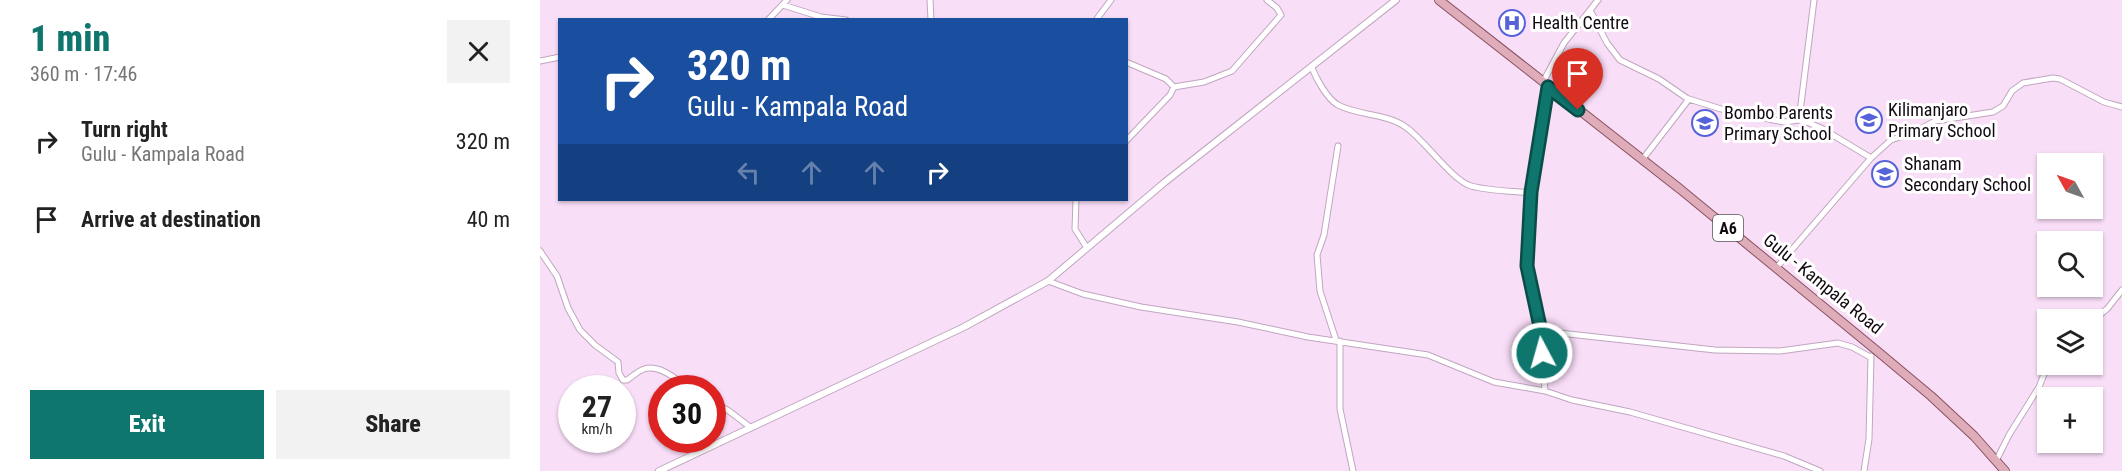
<!DOCTYPE html>
<html lang="en">
<head>
<meta charset="utf-8">
<style>
  body { margin:0; font-family:"Roboto Condensed",sans-serif; background:#f2f2f2; color:#222; height:100vh; display:flex; flex-direction:column; font-size:22px; white-space:nowrap }
  * { box-sizing:border-box; margin:0 }
  p { font-size:20px; color:#767676 }
  .icon { flex:none; width:33px; height:33px; fill:none; stroke:currentColor; stroke-width:2; stroke-linecap:round; stroke-linejoin:round }
  .map { position:relative; flex:1; overflow:hidden }
  .side { display:flex; flex-direction:column; background:#fff; width:540px }
  .side>* { flex:none }
  .banner { position:absolute; left:18px; top:18px; width:570px; height:183px; border-radius:0px; box-shadow:0 2px 4px #0004; background:#1a4fa0; color:#fff; overflow:hidden }
  .needle { width:39px; rotate:310deg }
  .controls { position:absolute; left:1497px; top:153px; display:grid; gap:12px }
  .controls a { display:grid; place-items:center; width:66px; height:66px; border-radius:0px; background:#fff; box-shadow:0 2px 4px #0004; font-size:30px }
  .speed { position:absolute; left:18px; top:375px; display:flex; gap:12px; font-size:30px; font-weight:700; text-align:center }
  .speed>* { display:grid; place-content:center; width:78px; height:78px; border-radius:50%; background:#fff; box-shadow:0 2px 4px #0004; line-height:1 }
  .speed small { font-size:15px; font-weight:400 }
  .speed .limit { border:9px solid #d22; background:#fff; color:#111 }
  .pin { position:absolute; display:grid; place-items:center; width:51px; height:51px; color:#fff; margin:-62px -26px; border-radius:50% 50% 50% 0; rotate:-45deg; box-shadow:0 0 6px #0007 }
  .pin .icon { rotate:45deg }
  .me { position:absolute; width:66px; margin:-33px; rotate:354deg; stroke-linejoin:round; filter:drop-shadow(0 0 4px #0008) }
  .turn { display:flex; align-items:center; gap:21px; height:126px; padding:0 30px; font-size:27px }
  .turn .icon { width:78px; height:78px; stroke-width:2.5 }
  .turn b { display:block; font-size:42px; line-height:51px }
  .lanes { display:flex; align-items:center; height:57px; padding:0 30px; background:#0003; justify-content:center; gap:30px; direction:ltr }
  .lanes .off { opacity:.35 }
  .round { display:grid; place-items:center; flex:none; width:63px; height:63px; border-radius:0px; background:#f2f2f2 }
  .headline { display:flex; align-items:center; justify-content:space-between; height:102px; padding:0 30px }
  h1 { font-size:36px; font-weight:800; line-height:45px; color:#0f766e }
  .cta { display:flex; gap:12px; margin-top:auto; padding:12px 30px }
  .cta a { flex:1; height:69px; border-radius:0px; background:#0f766e; color:#fff; font-size:24px; font-weight:800; line-height:69px; text-align:center }
  .cta a+a { background:#f2f2f2; color:#222 }
  ul { padding:0; list-style:none }
  li { display:flex; align-items:center; gap:18px; height:78px; padding:0 30px }
  li div { flex:1 }
  li b { display:block; font-size:22px }
  li em { font-style:normal }
  main { display:flex; flex:1; min-height:0 }
  .map>svg:first-child { display:block }
  .lines { fill:none; stroke-linecap:round; stroke-linejoin:round }
  .minor-casing { stroke:#c0a6bf; stroke-width:7 }
  .tertiary-casing { stroke:#c0a6bf; stroke-width:8 }
  .primary-casing { stroke:#8a5060; stroke-width:10 }
  .minor { stroke:#fff; stroke-width:5 }
  .tertiary { stroke:#fff; stroke-width:6 }
  .primary { stroke:#dfadb9; stroke-width:8 }
  .route-casing { stroke:#0a4d48; stroke-width:15 }
  .route { stroke:#0f766e; stroke-width:10 }
  .labels { text-anchor:middle; stroke-width:6; stroke-linejoin:round; paint-order:stroke }
  .shield { fill:#fff; stroke:#595358; stroke-width:1.5 }
  .shield-label { font-size:16px; font-weight:bold; fill:#120911 }
  .poi-label { font-size:18px; fill:#120911; stroke:#fff; text-anchor:start }
  .street-label { font-size:18px; fill:#120911; stroke:#fff }
</style>
</head>
<body>
<main>
<section class="side">
<div class="headline"><div><h1>1 min</h1><p>360 m · 17:46</p></div><a class="round"><svg class="icon" aria-label="close" viewBox="0 0 24 24"><path d="M6 6l12 12M18 6L6 18"/></svg></a></div>
<ul>
<li><svg class="icon" aria-label="right" viewBox="0 0 24 24"><path d="M7 20v-9h11M14 6l5 5-5 5"/></svg><div><b>Turn right</b><p>Gulu - Kampala Road</p></div><em>320 m</em></li>
<li><svg class="icon" aria-label="arrive" viewBox="0 0 24 24"><path d="M6 21V4h12l-3 4 3 4H6"/></svg><div><b>Arrive at destination</b></div><em>40 m</em></li>
</ul>
<div class="cta"><a>Exit</a><a>Share</a></div>
</section>
<div class="map">
<svg width="1582" height="471" viewBox="0 0 1582 471">
  <rect width="100%" height="100%" fill="#f9def8"/>
  <g class="lines">
    <defs>
      <path id="minor" d="M 390,0 L 391,20
        M 243,5 L 281,17 L 306,20
        M 1051,12 L 1067,43 L 1080,60 L 1119,79 L 1148,99
        M 228,20 L 247,0
        M 556,20 L 571,0
        M 0,61 L 20,57
        M 586,62 L 626,79 L 634,87 L 630,95 L 586,141
        M 772,68 C 776,78 787,99 798,105 C 819,116 847,113 867,128 C 885,141 913,181 931,186 C 950,191 972,191 991,193
        M 1003,82 L 1024,43 L 1058,0
        M 634,87 L 664,82 L 692,71 L 741,15 L 737,8 L 727,0
        M 1259,120 L 1274,0
        M 1102,160 L 1149,99 L 1181,109 L 1199,111 L 1233,120 L 1244,122 L 1259,120 L 1267,122 L 1283,129 L 1331,158
        M 536,200 L 535,229 L 547,248
        M 0,251 L 17,276 L 28,308 L 40,330 L 55,345 L 78,362 L 79,373 L 83,380 L 87,380 C 93,376 98,371 104,369 C 120,364 137,380 149,388
        M 1237,267 L 1331,158 L 1351,140 L 1375,132 L 1395,121 L 1453,112 L 1463,106 L 1472,91 L 1483,83 L 1513,78 L 1520,79 L 1564,102 L 1582,107
        M 508,281 L 543,294 L 601,307 L 698,322 L 768,337 L 888,355 L 954,382 L 1005,391 L 1032,400 L 1090,412 L 1244,456 L 1280,471
        M 1552,321 L 1567,309 L 1582,290
        M 1001,331 L 1175,350 L 1240,351 L 1298,343 L 1312,347 L 1330,357
        M 796,340 L 780,291 L 777,255 L 784,235 L 798,146
        M 800,341 L 800,409 L 813,471
        M 1005,391 L 1001,331 L 987,266 L 991,193 L 1008,87
        M 172,401 L 189,411 L 210,427
        M 1456,461 L 1469,435 L 1499,387 L 1508,364
        M 1324,471 L 1329,439 L 1331,356"/>
      <path id="tertiary" d="M 119,471 L 424,327 L 508,281 L 625,182 L 856,0"/>
      <path id="primary" d="M 899,0 L 1140,189 L 1336,350 L 1391,396 L 1434,436 L 1465,471"/>
    </defs>
    <use href="#minor" class="minor-casing"/>
    <use href="#tertiary" class="tertiary-casing"/>
    <use href="#primary" class="primary-casing"/>
    <use href="#minor" class="minor"/>
    <use href="#tertiary" class="tertiary"/>
    <use href="#primary" class="primary"/>
  </g>
  <g class="lines">
    <defs>
      <path id="route" d="M 1002,353 L 1001,331 L 987,266 L 991,192 L 1008,87 L 1038,110"/>
    </defs>
    <use href="#route" class="route-casing"/>
    <use href="#route" class="route"/>
  </g>
  <defs>
    <symbol id="hospital-ring" viewBox="-11 -11 22 22"><circle r="9.5" fill="#fff" stroke="#5662d9" stroke-width="1.5"/><path d="M-5-5h3v3.5h4V-5h3V5h-3V1.5h-4V5h-3Z" fill="#5662d9"/></symbol>
    <symbol id="school-ring" viewBox="-11 -11 22 22"><circle r="9.5" fill="#fff" stroke="#5662d9" stroke-width="1.5"/><path d="M0-5L7-2L0 1L-7-2ZM-4 1L0 2.5L4 1V4Q0 6-4 4Z" fill="#5662d9"/></symbol>
  </defs>
  <g fill-rule="evenodd">
    <use href="#hospital-ring" x="957" y="8" width="30" height="30"/>
    <use href="#school-ring" x="1314" y="105" width="30" height="30"/>
    <use href="#school-ring" x="1150" y="108" width="30" height="30"/>
    <use href="#school-ring" x="1330" y="159" width="30" height="30"/>
  </g>
  <g class="labels">
    <rect class="shield" x="1173" y="215" width="30" height="26" rx="4.5"/>
    <g class="shield-label">
      <text x="1188" y="234">A6</text>
    </g>
    <g class="poi-label">
      <text x="992" y="29">Health Centre</text>
      <text x="1348" y="116">Kilimanjaro<tspan x="1348" dy="21">Primary School</tspan></text>
      <text x="1184" y="119">Bombo Parents<tspan x="1184" dy="21">Primary School</tspan></text>
      <text x="1364" y="170">Shanam<tspan x="1364" dy="21">Secondary School</tspan></text>
    </g>
    <g class="street-label">
      <text transform="translate(1283 284) rotate(39)" y="6">Gulu - Kampala Road</text>
    </g>
  </g>
</svg>
<div class="controls">
<a><svg class="needle" viewBox="-14 -14 28 28"><path d="M0-13l5 13h-10z" fill="#e53935"/><path d="M0 13l5-13h-10z" fill="#767676"/></svg></a>
<a><svg class="icon" aria-label="search" viewBox="0 0 24 24"><circle cx="10" cy="10" r="6"/><path d="M15 15l6 6"/></svg></a>
<a><svg class="icon" aria-label="layers" viewBox="0 0 24 24"><path d="M12 4l9 5-9 5-9-5zM3 14l9 5 9-5"/></svg></a>
<a>+</a>
</div>
<div class="speed"><div>27<small>km/h</small></div><div class="limit">30</div></div>
<div class="pin" style="left:1038px;top:110px;background:#d93025"><svg class="icon" aria-label="arrive" viewBox="0 0 24 24"><path d="M6 21V4h12l-3 4 3 4H6"/></svg></div>
<svg class="me" style="left:1002px;top:353px" viewBox="-20 -20 40 40"><circle r="17" fill="#0f766e" stroke="#fff" stroke-width="3"/><path d="M0-11L8 9 0 5-8 9z" fill="#fff"/></svg>
<div class="banner">
<div class="turn"><svg class="icon" aria-label="right" viewBox="0 0 24 24"><path d="M7 20v-9h11M14 6l5 5-5 5"/></svg><div><b>320 m</b>Gulu - Kampala Road</div></div>
<div class="lanes"><svg class="icon off" aria-label="left" viewBox="0 0 24 24"><path d="M17 20v-9H6M10 6l-5 5 5 5"/></svg><svg class="icon off" aria-label="ahead" viewBox="0 0 24 24"><path d="M12 20V5M6 11l6-6 6 6"/></svg><svg class="icon off" aria-label="ahead" viewBox="0 0 24 24"><path d="M12 20V5M6 11l6-6 6 6"/></svg><svg class="icon" aria-label="right" viewBox="0 0 24 24"><path d="M7 20v-9h11M14 6l5 5-5 5"/></svg></div>
</div>
</div>
</main>
</body>
</html>
